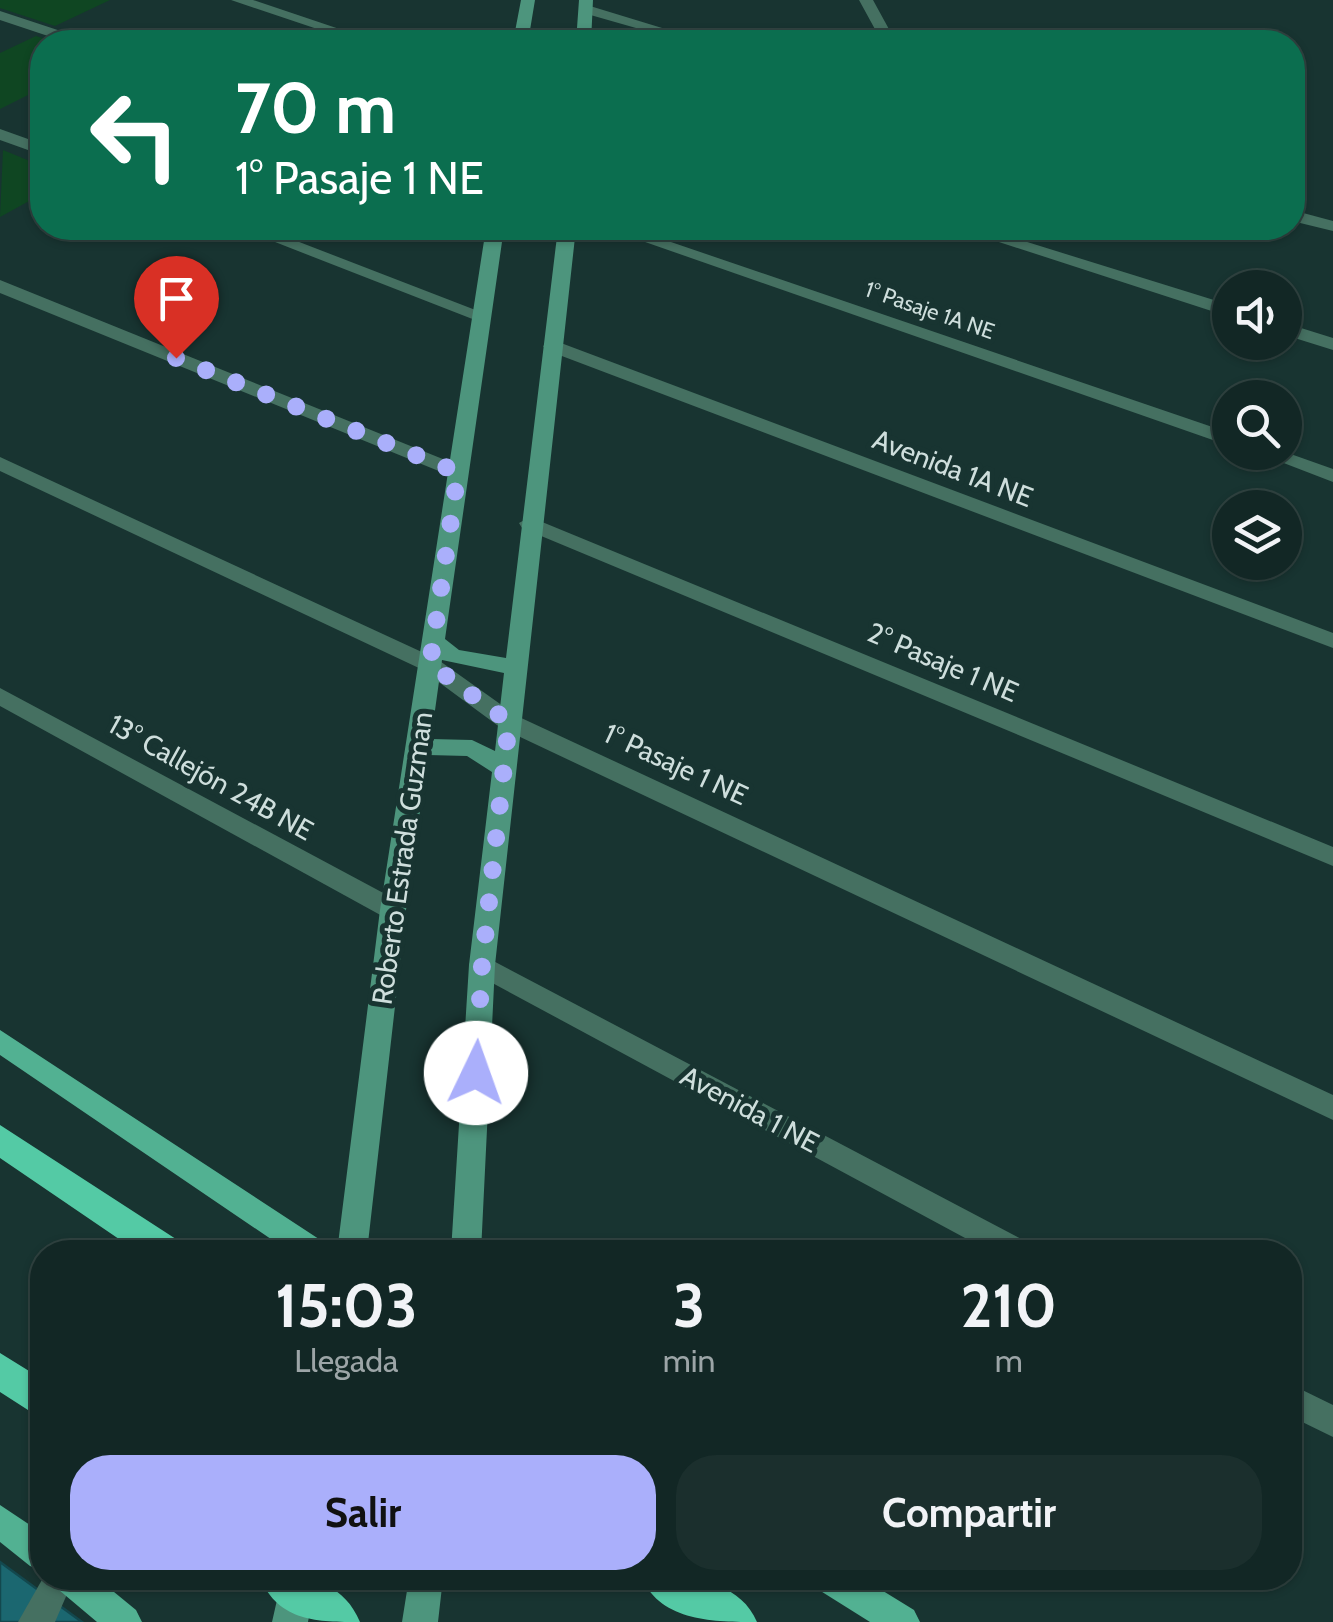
<!DOCTYPE html>
<html lang="es">
<head>
<meta charset="utf-8">
<style>
  body { margin:0; font-family:Cabin,sans-serif; background:#1b2f2d; color:#f1f3f6; height:100vh; display:flex; flex-direction:column; font-size:38px; white-space:nowrap }
  * { box-sizing:border-box; margin:0 }
  p { font-size:32px; color:#9ca5a7 }
  .icon { flex:none; width:55px; height:55px; fill:none; stroke:currentColor; stroke-width:2; stroke-linecap:round; stroke-linejoin:round }
  .map { position:relative; flex:1; overflow:hidden }
  .side { position:absolute; left:30px; top:1240px; width:1272px; height:350px; display:flex; flex-direction:column; background:#122725; border-radius:40px; box-shadow:0 2px 8px #0004,0 0 0 2px #314442 }
  .side>* { flex:none }
  .guide { position:absolute; left:30px; top:30px; width:1275px; height:210px; border-radius:40px; box-shadow:0 2px 8px #0004,0 0 0 2px #314442; background:#0b6e4f; color:#fff; overflow:hidden }
  .buttons { position:absolute; left:1212px; top:270px; display:grid; gap:20px }
  .buttons a { display:grid; place-items:center; width:90px; height:90px; border-radius:50%; background:#122725; box-shadow:0 2px 8px #0004,0 0 0 2px #314442; font-size:50px }
  .pin { position:absolute; display:grid; place-items:center; width:85px; height:85px; color:#fff; margin:-102px -42px; border-radius:50% 50% 50% 0; rotate:-45deg; box-shadow:0 0 10px #0007 }
  .pin .icon { rotate:45deg }
  .me { position:absolute; width:110px; margin:-55px; rotate:3deg; stroke-linejoin:round; filter:drop-shadow(0 0 8px #0008) }
  .turn { display:flex; align-items:center; gap:35px; height:210px; padding:0 40px; font-size:45px }
  .turn .icon { width:130px; height:130px; stroke-width:2.5 }
  .turn b { display:block; font-size:70px; line-height:85px }
  .eta { display:flex; justify-content:space-evenly; align-items:center; height:170px; text-align:center }
  .eta b { font-size:60px; font-weight:700; line-height:70px }
  .primary-button { display:flex; gap:20px; margin-top:auto; padding:20px 40px }
  .primary-button a { flex:1; height:115px; border-radius:40px; background:#aaaffb; color:#111; font-size:40px; font-weight:700; line-height:115px; text-align:center }
  .primary-button a+a { background:#1b2f2d; color:#f1f3f6 }
  .map>svg:first-child { display:block }
  .green { fill:#0f4622 }
  .building { fill:#1b6770; stroke:#13484e; stroke-width:2.5 }
  .lines { fill:none; stroke-linecap:round; stroke-linejoin:round }
  .lane { fill:#457061; fill-rule:evenodd }
  .street { fill:#457061; fill-rule:evenodd }
  .secondary { fill:#4d957d; fill-rule:evenodd }
  .primary { fill:#52b192; fill-rule:evenodd }
  .highway { fill:#54caa5; fill-rule:evenodd }
  .route { stroke:#aaaffb; stroke-width:18; stroke-dasharray:0 32.4 }
  .labels { text-anchor:middle; stroke-width:10; stroke-linejoin:round; paint-order:stroke }
  .far-street-label { font-size:22px; fill:#cededc; stroke:#183431 }
  .street-label { font-size:28px; fill:#cededc; stroke:#183431 }
</style>
</head>
<body>
<div class="map">
<svg width="1333" height="1622" viewBox="0 0 1333 1622">
  <rect width="100%" height="100%" fill="#183431"/>
  <path class="green" d="M 0,0 L 110,0 L 55,26 L 0,8 Z
    M 36,36 L 55,42 L 42,42 L 42,88 L 0,109 L 0,53 Z
    M 3,150 L 42,166 L 42,194 L 0,217 Z"/>
  <path class="building" d="M 0,1562 L 82,1622 L 0,1622 Z"/>
  <g class="lines">
    <path class="lane" d="M 43,1578 L 74,1578 L 55,1622 L 18,1622 Z"/>
    <path class="street" d="M 231,0 L 253,0 L 378,42 L 356,42 Z
      M 859,0 L 873,0 L 896,42 L 882,42 Z
      M 580,6 L 590,6 L 708,42 L 685,42 L 580,12 Z
      M 0,11 L 85,39 L 88,42 L 66,42 L 0,20 Z
      M 0,129 L 42,144 L 42,155 L 0,140 Z
      M 1292,210 L 1333,221 L 1333,231 L 1292,221 Z
      M 239,228 L 263,228 L 491,316 L 482,322 L 475,320 Z
      M 605,228 L 630,228 L 1230,433 L 1230,446 Z
      M 956,228 L 982,228 L 1230,305 L 1230,317 Z
      M 0,280 L 465,468 L 468,472 L 465,476 L 451,476 L 0,293 Z
      M 1285,323 L 1333,338 L 1333,350 L 1285,335 Z
      M 553,340 L 1333,633 L 1333,648 L 546,350 L 543,346 Z
      M 1255,452 L 1285,452 L 1333,469 L 1333,482 Z
      M 0,457 L 437,659 L 517,716 L 1333,1095 L 1333,1120 L 501,728 L 421,669 L 0,471 Z
      M 530,517 L 1333,847 L 1333,866 L 522,528 L 519,523 Z
      M 0,688 L 402,903 L 406,910 L 402,917 L 384,917 L 0,706 Z
      M 482,955 L 1029,1243 L 1033,1252 L 991,1252 L 472,972 L 469,965 L 472,958 Z
      M 1290,1384 L 1333,1405 L 1333,1437 L 1290,1416 Z"/>
    <path class="secondary" d="M 521,0 L 535,0 L 528,42 L 513,42 Z
      M 579,0 L 593,0 L 591,42 L 576,42 Z
      M 486,228 L 504,228 L 445,639 L 459,650 L 506,658 L 558,228 L 576,228 L 495,965 L 481,1252 L 451,1252 L 469,965 L 492,772 L 467,756 L 428,755 L 406,910 L 367,1252 L 337,1252 L 380,910 ZM 442,660 L 504,673 L 495,751 L 472,740 L 431,739 Z
      M 282,1578 L 316,1578 L 308,1622 L 272,1622 Z
      M 409,1578 L 443,1578 L 438,1622 L 402,1622 Z"/>
    <path class="primary" d="M 0,1030 L 325,1243 L 329,1252 L 290,1252 L 0,1055 Z
      M 0,1505 L 42,1533 L 42,1570 L 30,1566 L 0,1542 Z
      M 54,1578 L 97,1578 L 136,1610 L 142,1622 L 97,1622 L 59,1590 Z
      M 814,1578 L 862,1578 L 914,1610 L 920,1622 L 870,1622 L 819,1590 Z"/>
    <path class="highway" d="M 0,1125 L 179,1241 L 184,1252 L 138,1252 L 0,1158 Z
      M 0,1353 L 42,1379 L 42,1419 L 0,1392 Z
      M 260,1578 C 301,1575 342,1578 360,1622 C 318,1622 279,1622 260,1578 Z
      M 642,1578 C 682,1575 739,1578 757,1622 C 716,1622 661,1622 642,1578 Z"/>
  </g>
  <g class="lines">
    <path class="route" d="M 176,358 L 458,472 L 430,664 L 509,722 L 482,965 L 476,1073"/>
  </g>
  <g class="labels">
    <g class="far-street-label">
      <text transform="translate(930 310) rotate(19)" y="8">1° Pasaje 1A NE</text>
    </g>
    <g class="street-label">
      <text transform="translate(953 468) rotate(21)" y="10">Avenida 1A NE</text>
      <text transform="translate(943 662) rotate(23)" y="10">2° Pasaje 1 NE</text>
      <text transform="translate(676 764) rotate(25)" y="10">1° Pasaje 1 NE</text>
      <text transform="translate(211 777) rotate(29)" y="10">13° Callejón 24B NE</text>
      <text transform="translate(402 858) rotate(-82)" y="10">Roberto Estrada Guzman</text>
      <text transform="translate(750 1109) rotate(28)" y="10">Avenida 1 NE</text>
    </g>
  </g>
</svg>
<div class="buttons">
<a><svg class="icon" aria-label="sound" viewBox="0 0 24 24"><path d="M4 9h4l5-4v14l-5-4H4zM17 9q2 3 0 6"/></svg></a>
<a><svg class="icon" aria-label="search" viewBox="0 0 24 24"><circle cx="10" cy="10" r="6"/><path d="M15 15l6 6"/></svg></a>
<a><svg class="icon" aria-label="layers" viewBox="0 0 24 24"><path d="M12 4l9 5-9 5-9-5zM3 14l9 5 9-5"/></svg></a>
</div>
<div class="pin" style="left:176px;top:358px;background:#d93025"><svg class="icon" aria-label="arrive" viewBox="0 0 24 24"><path d="M6 21V4h12l-3 4 3 4H6"/></svg></div>
<svg class="me" style="left:476px;top:1073px" viewBox="-20 -20 40 40"><circle r="19" fill="#fff"/><path d="M0-13L10 11 0 6-10 11z" fill="#aaaffb"/></svg>
<div class="guide">
<div class="turn"><svg class="icon" aria-label="left" viewBox="0 0 24 24"><path d="M17 20v-9H6M10 6l-5 5 5 5"/></svg><div><b>70 m</b>1° Pasaje 1 NE</div></div>
</div>
<section class="side">
<div class="eta">
<div><b>15:03</b><p>Llegada</p></div>
<div><b>3</b><p>min</p></div>
<div><b>210</b><p>m</p></div>
</div>
<div class="primary-button"><a>Salir</a><a>Compartir</a></div>
</section>
</div>
</body>
</html>
